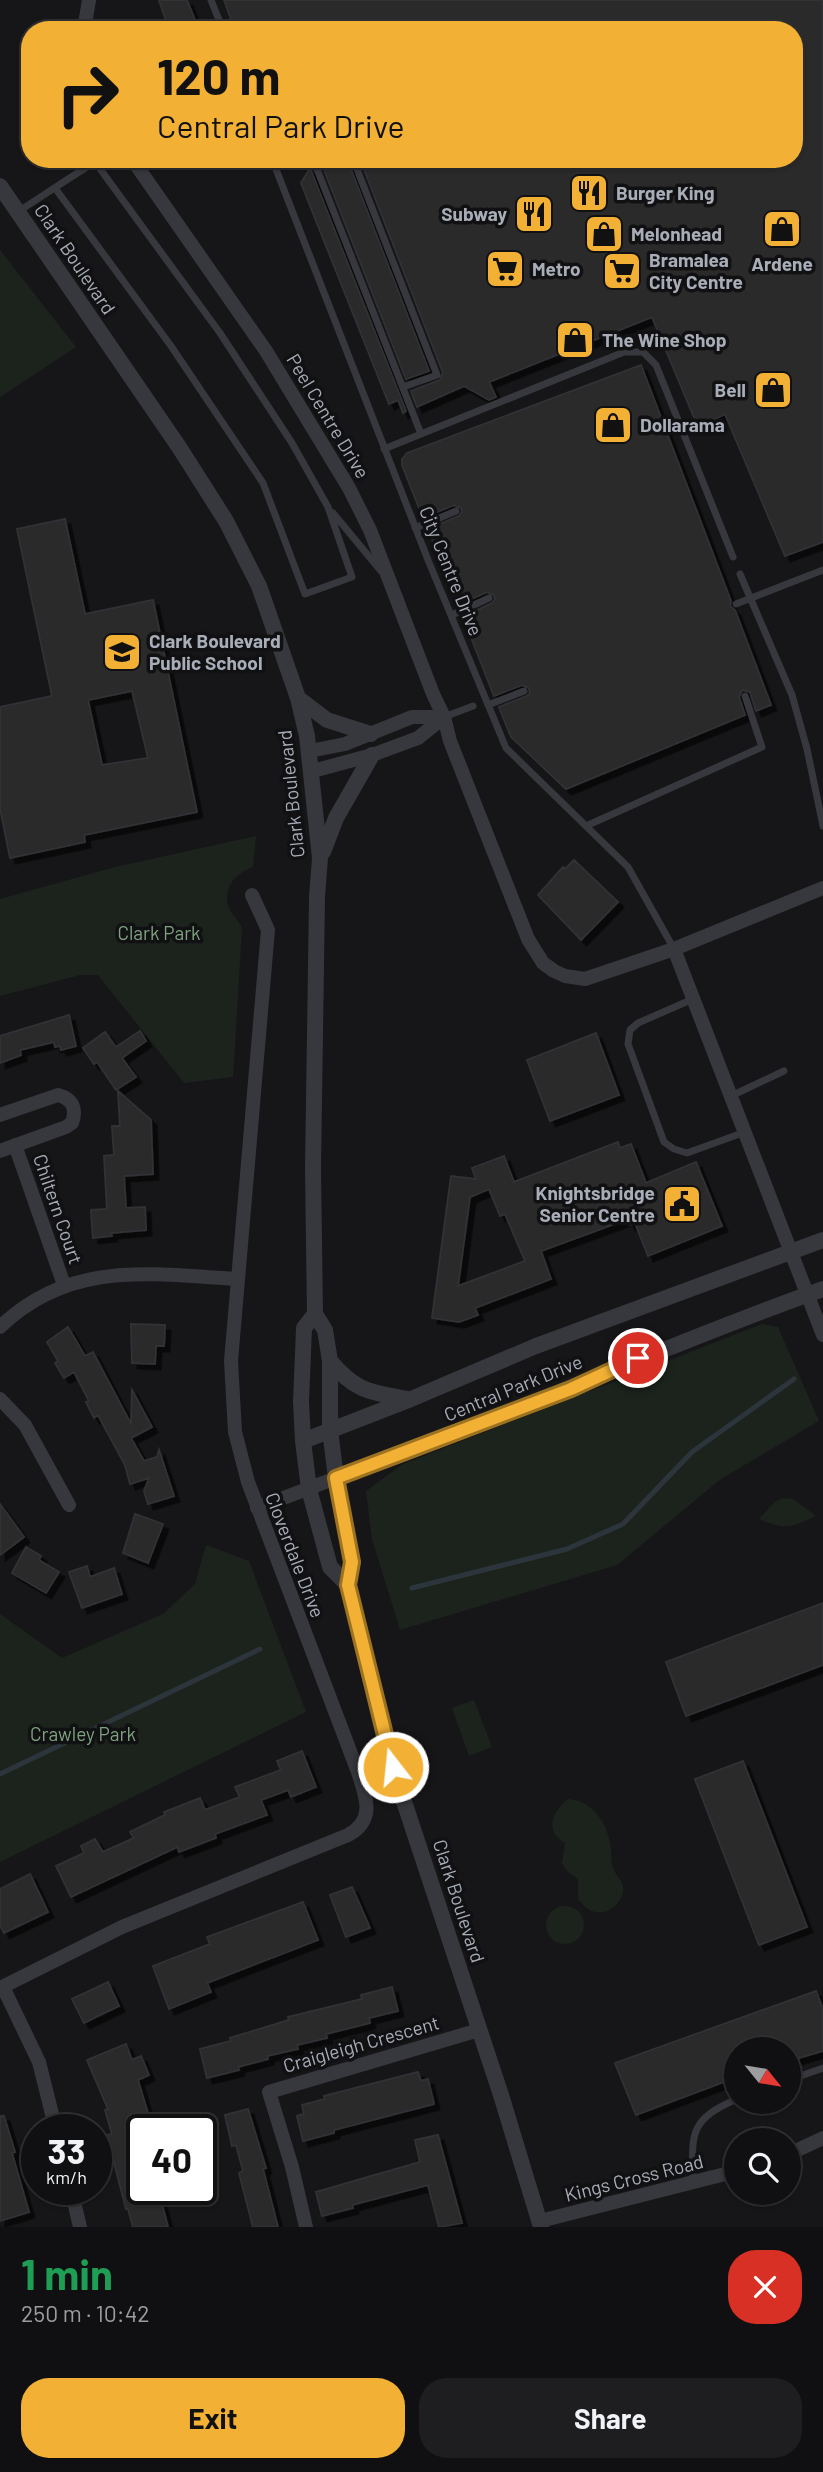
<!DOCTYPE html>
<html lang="en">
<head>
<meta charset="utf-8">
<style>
  body { margin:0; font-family:Barlow,sans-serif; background:#1e1e20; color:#f1f3f6; height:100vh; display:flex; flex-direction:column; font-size:26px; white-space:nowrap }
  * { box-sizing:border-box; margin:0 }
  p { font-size:23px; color:#9c9d9f }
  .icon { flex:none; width:38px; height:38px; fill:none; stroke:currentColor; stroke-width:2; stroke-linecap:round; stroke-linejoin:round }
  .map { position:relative; height:2227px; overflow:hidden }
  .sheet { display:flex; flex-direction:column; background:#101012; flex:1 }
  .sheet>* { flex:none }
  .banner { position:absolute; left:21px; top:21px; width:782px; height:147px; border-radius:28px; box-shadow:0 2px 5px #0004,0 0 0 2px #303032; background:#f2b134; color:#111; overflow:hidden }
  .needle { width:46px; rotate:120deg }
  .fabs { position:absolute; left:724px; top:2037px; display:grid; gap:14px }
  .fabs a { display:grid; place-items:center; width:77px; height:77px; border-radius:50%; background:#101012; box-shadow:0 2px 5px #0004,0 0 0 2px #303032; font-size:35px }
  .speed { position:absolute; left:21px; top:2114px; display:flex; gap:14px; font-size:35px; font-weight:700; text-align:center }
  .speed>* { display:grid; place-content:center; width:91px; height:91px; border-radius:50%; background:#101012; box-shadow:0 2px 5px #0004,0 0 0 2px #303032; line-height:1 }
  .speed small { font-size:18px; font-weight:400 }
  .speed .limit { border:4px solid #111; border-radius:10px; background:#fff; color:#111 }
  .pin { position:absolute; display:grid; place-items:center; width:60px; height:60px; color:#fff; margin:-30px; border:4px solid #fff; border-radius:50%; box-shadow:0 2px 7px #0007 }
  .me { position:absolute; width:77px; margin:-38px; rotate:344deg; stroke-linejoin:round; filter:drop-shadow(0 0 5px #0008) }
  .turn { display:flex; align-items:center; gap:24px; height:147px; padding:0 21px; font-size:32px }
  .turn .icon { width:91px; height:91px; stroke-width:2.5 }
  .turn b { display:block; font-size:49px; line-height:60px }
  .round { display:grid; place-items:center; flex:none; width:74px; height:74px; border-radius:28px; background:#1e1e20 }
  .headline { display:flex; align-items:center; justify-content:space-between; height:119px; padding:0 21px }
  h1 { font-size:42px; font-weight:700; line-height:52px; color:#1e9e55 }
  .action { display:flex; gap:14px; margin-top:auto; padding:14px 21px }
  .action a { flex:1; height:80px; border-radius:28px; background:#f2b134; color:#111; font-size:28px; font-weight:700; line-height:80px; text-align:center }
  .action a+a { background:#1e1e20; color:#f1f3f6 }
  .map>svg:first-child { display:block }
  .park { fill:#1c231d }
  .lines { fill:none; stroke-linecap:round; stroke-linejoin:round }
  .stream { stroke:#2c353c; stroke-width:5 }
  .building { fill:#29292c; stroke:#303034; stroke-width:2; fill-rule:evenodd; filter:url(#shadow) }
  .service { stroke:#37383d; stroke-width:7 }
  .minor { stroke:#37383d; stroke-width:14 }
  .tertiary { stroke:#37383d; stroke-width:16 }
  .route-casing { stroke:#9d7322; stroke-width:18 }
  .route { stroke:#f2b134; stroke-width:12 }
  .labels { text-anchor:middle; stroke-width:7; stroke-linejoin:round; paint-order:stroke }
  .poi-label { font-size:19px; font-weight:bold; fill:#a8adb8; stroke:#111113; text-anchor:start }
  .street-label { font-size:19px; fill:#a8adb8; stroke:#111113 }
  .park-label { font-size:19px; fill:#7fa381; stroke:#111113 }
</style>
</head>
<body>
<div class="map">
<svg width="823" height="2227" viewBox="0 0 823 2227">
  <defs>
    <filter id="shadow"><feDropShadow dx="5.5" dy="5.5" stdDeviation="0" flood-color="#0009"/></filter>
  </defs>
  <rect width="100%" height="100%" fill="#161618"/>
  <path class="park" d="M 0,250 L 76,347 L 0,397 Z
    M 256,836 L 253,867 C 235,873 222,889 229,908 C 232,916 239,920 242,928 L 233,1077 L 184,1083 L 98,975 L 80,975 L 0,996 L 0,899 L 115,867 Z
    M 762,1324 L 778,1327 L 819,1421 L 721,1479 L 617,1565 L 400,1630 L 372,1539 L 366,1491 L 403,1464 Z
    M 783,1498 L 793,1499 L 816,1516 C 790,1528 786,1530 759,1519 L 775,1502 Z
    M 206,1545 L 249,1561 L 306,1712 L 0,1862 L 0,1614 L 62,1658 L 163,1614 L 195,1584 Z
    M 474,1700 L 492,1747 L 469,1756 L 452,1708 Z
    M 568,1799 C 595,1801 610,1827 611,1852 C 612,1858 611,1863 613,1868 C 616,1877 625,1881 623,1892 C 620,1907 603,1917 590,1910 C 585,1908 581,1902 578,1899 L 578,1879 L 568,1872 L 562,1864 L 565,1843 C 544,1831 552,1812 568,1799 Z
    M546 1925a19 19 0 1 1 38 0a19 19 0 1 1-38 0Z"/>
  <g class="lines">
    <path class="stream" d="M 412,1588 L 567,1549 L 623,1524 L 692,1452 L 794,1379
      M 0,1774 L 260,1649"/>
  </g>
  <path class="building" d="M 159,0 L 187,0 L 199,30 L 163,30 L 166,21 Z
    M 224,0 L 823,0 L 823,542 L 785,556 L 725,414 L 698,427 L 652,317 L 489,382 L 496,397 L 489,400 L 464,386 L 417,407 L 411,391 L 440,380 L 443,373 L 360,159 L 794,159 L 794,30 L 235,30 Z
    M 327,159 L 347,159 L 429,371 L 406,379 L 321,162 Z
    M 310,168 L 406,411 L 403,413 L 398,400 L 389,404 L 301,183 Z
    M 641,365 L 731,601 L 730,606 L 735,610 L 771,705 L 756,711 L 750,692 L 742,690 L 739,697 L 745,715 L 566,789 L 511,737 L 499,707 L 527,696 L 530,693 L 529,688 L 522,685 L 494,696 L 463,617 L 492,603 L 495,599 L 494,595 L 487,592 L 458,605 L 428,529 L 459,516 L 462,512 L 461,508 L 454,505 L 423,518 L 402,465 L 402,459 L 407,453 Z
    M 65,519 L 85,614 L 153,600 L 197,812 L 84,835 L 85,842 L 10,858 L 0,808 L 0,707 L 52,696 L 17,529 ZM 132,691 L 148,758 L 102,765 L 88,700 Z
    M 574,860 L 618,902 L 581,940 L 538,895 L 563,867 L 565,869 Z
    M 69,1015 L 76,1046 L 61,1050 L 60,1046 L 55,1047 L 54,1042 L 20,1050 L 21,1055 L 0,1063 L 0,1036 Z
    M 140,1031 L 146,1041 L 122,1058 L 136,1077 L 116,1090 L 97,1062 L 94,1064 L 83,1048 L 105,1032 L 116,1047 Z
    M 596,1033 L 619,1095 L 550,1121 L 527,1060 Z
    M 118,1091 L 151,1120 L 153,1174 L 124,1176 L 126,1208 L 145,1207 L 146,1230 L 111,1233 L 112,1236 L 93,1238 L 91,1210 L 107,1209 L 104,1156 L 114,1155 L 112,1126 L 120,1126 Z
    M 618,1142 L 620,1148 L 631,1144 L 646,1183 L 696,1162 L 722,1226 L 648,1256 L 635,1223 L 630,1225 L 628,1219 L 541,1251 L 551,1279 L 475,1308 L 478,1315 L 459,1322 L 432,1318 L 451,1176 L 476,1179 L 472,1168 L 504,1156 L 514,1182 ZM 489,1189 L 500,1216 L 505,1214 L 525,1261 L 458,1286 L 470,1197 Z
    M 131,1324 L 165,1325 L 164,1346 L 156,1346 L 155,1364 L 132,1363 Z
    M 68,1327 L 85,1356 L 93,1352 L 131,1424 L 132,1390 L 152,1427 L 131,1438 L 144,1461 L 157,1457 L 159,1450 L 174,1496 L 148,1504 L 144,1491 L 149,1478 L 130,1484 L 125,1465 L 98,1415 L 94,1418 L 86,1402 L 89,1401 L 74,1372 L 64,1378 L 55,1363 L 58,1361 L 47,1342 Z
    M 0,1504 L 24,1537 L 0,1555 Z
    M 135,1514 L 163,1524 L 148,1563 L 123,1553 Z
    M 26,1547 L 41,1556 L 39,1560 L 59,1572 L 46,1593 L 12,1573 Z
    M 87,1566 L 90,1577 L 114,1568 L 122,1594 L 82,1608 L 69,1572 Z
    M 823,1603 L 823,1665 L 686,1716 L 666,1662 Z
    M 302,1751 L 316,1787 L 291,1797 L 288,1790 L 261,1800 L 267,1815 L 215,1834 L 216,1838 L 179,1852 L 177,1847 L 71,1897 L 56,1866 L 84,1853 L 81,1846 L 95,1839 L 103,1852 L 134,1838 L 130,1832 L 165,1815 L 164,1812 L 200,1798 L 205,1810 L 240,1797 L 235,1787 L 281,1770 L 277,1761 Z
    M 743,1761 L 807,1927 L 759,1945 L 695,1779 Z
    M 30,1874 L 48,1912 L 4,1933 L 0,1925 L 0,1889 Z
    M 352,1887 L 370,1928 L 346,1937 L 330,1895 Z
    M 303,1902 L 318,1940 L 207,1983 L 211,1992 L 169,2009 L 153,1966 L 210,1944 L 207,1937 Z
    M 108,1982 L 119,2006 L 84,2023 L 72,1999 Z
    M 392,1987 L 398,2011 L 369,2018 L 370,2023 L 326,2034 L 327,2038 L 297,2045 L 298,2049 L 267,2056 L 268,2059 L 238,2067 L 239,2070 L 207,2078 L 200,2049 L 231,2041 L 230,2038 L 289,2020 L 288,2017 L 362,1999 L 361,1995 Z
    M 816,1991 L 823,2009 L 823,2051 L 789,2061 L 789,2049 L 737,2049 L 737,2077 L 636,2115 L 615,2063 Z
    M 126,2044 L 132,2060 L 141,2056 L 149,2075 L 138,2080 L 153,2130 L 142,2130 L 142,2189 L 158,2189 L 168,2227 L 133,2227 L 128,2209 L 126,2209 L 107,2135 L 112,2134 L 105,2110 L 108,2109 L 87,2060 Z
    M 418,2072 L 421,2081 L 428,2079 L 434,2104 L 334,2130 L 334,2133 L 303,2141 L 297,2116 L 304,2114 L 302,2105 L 325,2099 L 324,2096 Z
    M 248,2109 L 266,2168 L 263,2169 L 278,2227 L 253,2227 L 239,2173 L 243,2171 L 236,2145 L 232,2146 L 225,2115 Z
    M 0,2116 L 4,2116 L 15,2152 L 12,2153 L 29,2212 L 0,2221 Z
    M 438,2135 L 462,2223 L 439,2227 L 428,2185 L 352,2205 L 353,2208 L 322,2216 L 316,2192 L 420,2162 L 415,2140 Z"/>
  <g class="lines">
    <path class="service" d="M 211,0 L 223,30
      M 272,159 L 428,560 L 506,748 L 628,867 L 674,949
      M 313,159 L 421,434
      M 353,159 L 437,375 L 403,387
      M 19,211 C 44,195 69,178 95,162 L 220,333 L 292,443 L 328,507 L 352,577 L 305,594 L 263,483 L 171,346 L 55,188
      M 384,449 L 624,352 L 643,352 L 656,365 L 733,557
      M 333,513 L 381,571
      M 415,528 L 456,511
      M 740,574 L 792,695 L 807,749 L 823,826
      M 736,604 L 823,570
      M 452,615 L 489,598
      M 488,705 L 524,691
      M 444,717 L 473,706
      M 586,826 L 762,747 L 745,696
      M 693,999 L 638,1023 L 630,1030 L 628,1044 L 664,1142 L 674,1149 L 687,1153 L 745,1132
      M 731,1096 L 784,1071
      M 789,2080 L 823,2068
      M 693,2183 C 692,2134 688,2120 737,2099"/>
    <path class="minor" d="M 84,30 L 89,0
      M 132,159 L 266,351 L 349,488 L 370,530 L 433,694 L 444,717 L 450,741 L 528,939 L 543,963 L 554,971 L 565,976 L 585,979 L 674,949 L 823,888
      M 310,751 L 345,744 L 412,717 L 444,717
      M 313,771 L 372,755 L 418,738 L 444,717
      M 674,949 L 823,1335
      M 0,1115 L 58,1095 C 73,1099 77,1109 72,1123 L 66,1127 L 0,1151
      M 15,1145 L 64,1285
      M 0,1327 C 70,1260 149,1274 238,1279
      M 0,1399 L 25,1425 L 69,1505
      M 257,1508 L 336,1478
      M 3,1987 L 39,2062 L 56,2130
      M 0,1988 L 122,1927 L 348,1835 C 376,1820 366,1797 358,1772 L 248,1482 L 235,1432 L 231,1361 L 268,930 L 252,895
      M 789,2154 L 823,2138
      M 71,2189 L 80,2227
      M 540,2221 L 737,2171
      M 306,2227 L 292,2167 L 269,2092 L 479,2030"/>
    <path class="tertiary" d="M 0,186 L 179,447 L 226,521 L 259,586 L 298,698 L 307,736 L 320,858 L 317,897 L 313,1169 L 315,1314 L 325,1330 L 330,1361 L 330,1430 L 336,1478 L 352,1562 L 348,1585 L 387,1750 L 501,2095 L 541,2227
      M 298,698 L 327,720 L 371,734
      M 323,852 L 336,818 L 372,755
      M 315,1314 L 304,1328 L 301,1402 L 303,1441 L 309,1489 L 330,1567 L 348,1585
      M 330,1361 C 356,1392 370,1392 408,1399
      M 303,1441 L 411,1399 L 536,1346 L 823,1240
      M 336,1478 C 501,1421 659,1347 823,1289"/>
  </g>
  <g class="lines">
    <defs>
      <path id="route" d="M 393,1767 L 348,1585 L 352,1562 L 336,1478 L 571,1389 L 638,1358"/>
    </defs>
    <use href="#route" class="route-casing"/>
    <use href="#route" class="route"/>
  </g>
  <defs>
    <symbol id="restaurant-square" viewBox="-11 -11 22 22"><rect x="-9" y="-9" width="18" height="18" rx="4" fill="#f2b134" stroke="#111113"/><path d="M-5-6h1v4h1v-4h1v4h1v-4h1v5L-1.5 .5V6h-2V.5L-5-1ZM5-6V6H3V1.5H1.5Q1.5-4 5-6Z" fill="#111"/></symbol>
    <symbol id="shop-square" viewBox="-11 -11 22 22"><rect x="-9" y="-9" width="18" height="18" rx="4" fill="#f2b134" stroke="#111113"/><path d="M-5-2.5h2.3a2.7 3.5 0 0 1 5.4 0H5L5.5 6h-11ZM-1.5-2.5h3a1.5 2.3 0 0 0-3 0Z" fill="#111"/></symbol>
    <symbol id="supermarket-square" viewBox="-11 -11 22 22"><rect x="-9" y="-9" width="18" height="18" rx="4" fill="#f2b134" stroke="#111113"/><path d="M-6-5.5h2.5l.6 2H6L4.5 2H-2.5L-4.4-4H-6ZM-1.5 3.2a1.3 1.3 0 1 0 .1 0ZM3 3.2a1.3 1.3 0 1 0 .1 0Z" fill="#111"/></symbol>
    <symbol id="school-square" viewBox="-11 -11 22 22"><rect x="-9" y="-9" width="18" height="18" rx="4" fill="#f2b134" stroke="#111113"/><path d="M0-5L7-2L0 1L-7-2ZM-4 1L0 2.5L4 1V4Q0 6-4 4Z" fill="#111"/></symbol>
    <symbol id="civic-square" viewBox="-11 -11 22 22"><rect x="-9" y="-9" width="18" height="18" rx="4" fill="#f2b134" stroke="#111113"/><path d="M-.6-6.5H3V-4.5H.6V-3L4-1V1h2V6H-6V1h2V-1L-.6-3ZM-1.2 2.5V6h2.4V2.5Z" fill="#111"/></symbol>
  </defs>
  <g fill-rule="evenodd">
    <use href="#restaurant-square" x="567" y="171" width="44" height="44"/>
    <use href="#restaurant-square" x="512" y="192" width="44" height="44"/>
    <use href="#shop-square" x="760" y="207" width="44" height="44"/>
    <use href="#shop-square" x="582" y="212" width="44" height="44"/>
    <use href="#supermarket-square" x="483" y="247" width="44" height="44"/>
    <use href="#supermarket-square" x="600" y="249" width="44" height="44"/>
    <use href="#shop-square" x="553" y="318" width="44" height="44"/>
    <use href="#shop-square" x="751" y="368" width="44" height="44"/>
    <use href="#shop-square" x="591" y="403" width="44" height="44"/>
    <use href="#school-square" x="100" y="630" width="44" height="44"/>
    <use href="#civic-square" x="660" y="1182" width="44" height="44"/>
  </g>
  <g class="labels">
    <g class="poi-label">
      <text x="616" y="200">Burger King</text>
      <text x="507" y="221" text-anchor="end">Subway</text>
      <text x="631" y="241">Melonhead</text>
      <text x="649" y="267">Bramalea<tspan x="649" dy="22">City Centre</tspan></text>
      <text x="782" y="271" text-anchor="middle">Ardene</text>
      <text x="532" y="276">Metro</text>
      <text x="602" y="347">The Wine Shop</text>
      <text x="746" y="397" text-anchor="end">Bell</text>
      <text x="640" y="432">Dollarama</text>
      <text x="149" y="648">Clark Boulevard<tspan x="149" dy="22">Public School</tspan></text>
      <text x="655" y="1200" text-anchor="end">Knightsbridge<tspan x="655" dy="22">Senior Centre</tspan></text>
    </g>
    <g class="street-label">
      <text transform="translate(75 259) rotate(56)" y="7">Clark Boulevard</text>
      <text transform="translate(328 416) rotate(59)" y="7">Peel Centre Drive</text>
      <text transform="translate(451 571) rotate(68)" y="7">City Centre Drive</text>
      <text transform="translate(291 794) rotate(-96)" y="7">Clark Boulevard</text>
      <text transform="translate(58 1209) rotate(71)" y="7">Chiltern Court</text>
      <text transform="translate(513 1388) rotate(-22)" y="7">Central Park Drive</text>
      <text transform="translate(295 1555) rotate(69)" y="7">Cloverdale Drive</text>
      <text transform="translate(459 1901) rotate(72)" y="7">Clark Boulevard</text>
      <text transform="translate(361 2044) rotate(-16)" y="7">Craigleigh Crescent</text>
      <text transform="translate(634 2178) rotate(-14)" y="7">Kings Cross Road</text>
    </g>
    <g class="park-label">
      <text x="159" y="940">Clark Park</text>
      <text x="83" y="1741">Crawley Park</text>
    </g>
  </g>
</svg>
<div class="fabs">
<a><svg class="needle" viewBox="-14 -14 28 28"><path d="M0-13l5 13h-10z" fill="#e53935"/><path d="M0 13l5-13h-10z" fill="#9c9d9f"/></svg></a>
<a><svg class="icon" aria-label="search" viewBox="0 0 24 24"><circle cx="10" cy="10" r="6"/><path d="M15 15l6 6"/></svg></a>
</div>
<div class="speed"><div>33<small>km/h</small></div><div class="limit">40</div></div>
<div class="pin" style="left:638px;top:1358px;background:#d93025"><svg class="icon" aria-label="arrive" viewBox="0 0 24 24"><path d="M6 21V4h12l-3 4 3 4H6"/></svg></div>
<svg class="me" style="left:393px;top:1767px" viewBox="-20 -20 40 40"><circle r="17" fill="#f2b134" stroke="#fff" stroke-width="3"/><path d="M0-11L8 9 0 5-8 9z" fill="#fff"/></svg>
<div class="banner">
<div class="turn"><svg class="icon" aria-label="right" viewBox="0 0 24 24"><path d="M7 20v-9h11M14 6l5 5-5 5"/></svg><div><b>120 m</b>Central Park Drive</div></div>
</div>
</div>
<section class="sheet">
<div class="headline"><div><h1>1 min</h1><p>250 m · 10:42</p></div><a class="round" style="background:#d93025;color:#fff"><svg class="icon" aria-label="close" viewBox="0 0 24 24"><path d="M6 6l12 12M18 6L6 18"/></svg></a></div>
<div class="action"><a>Exit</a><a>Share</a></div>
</section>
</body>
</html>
